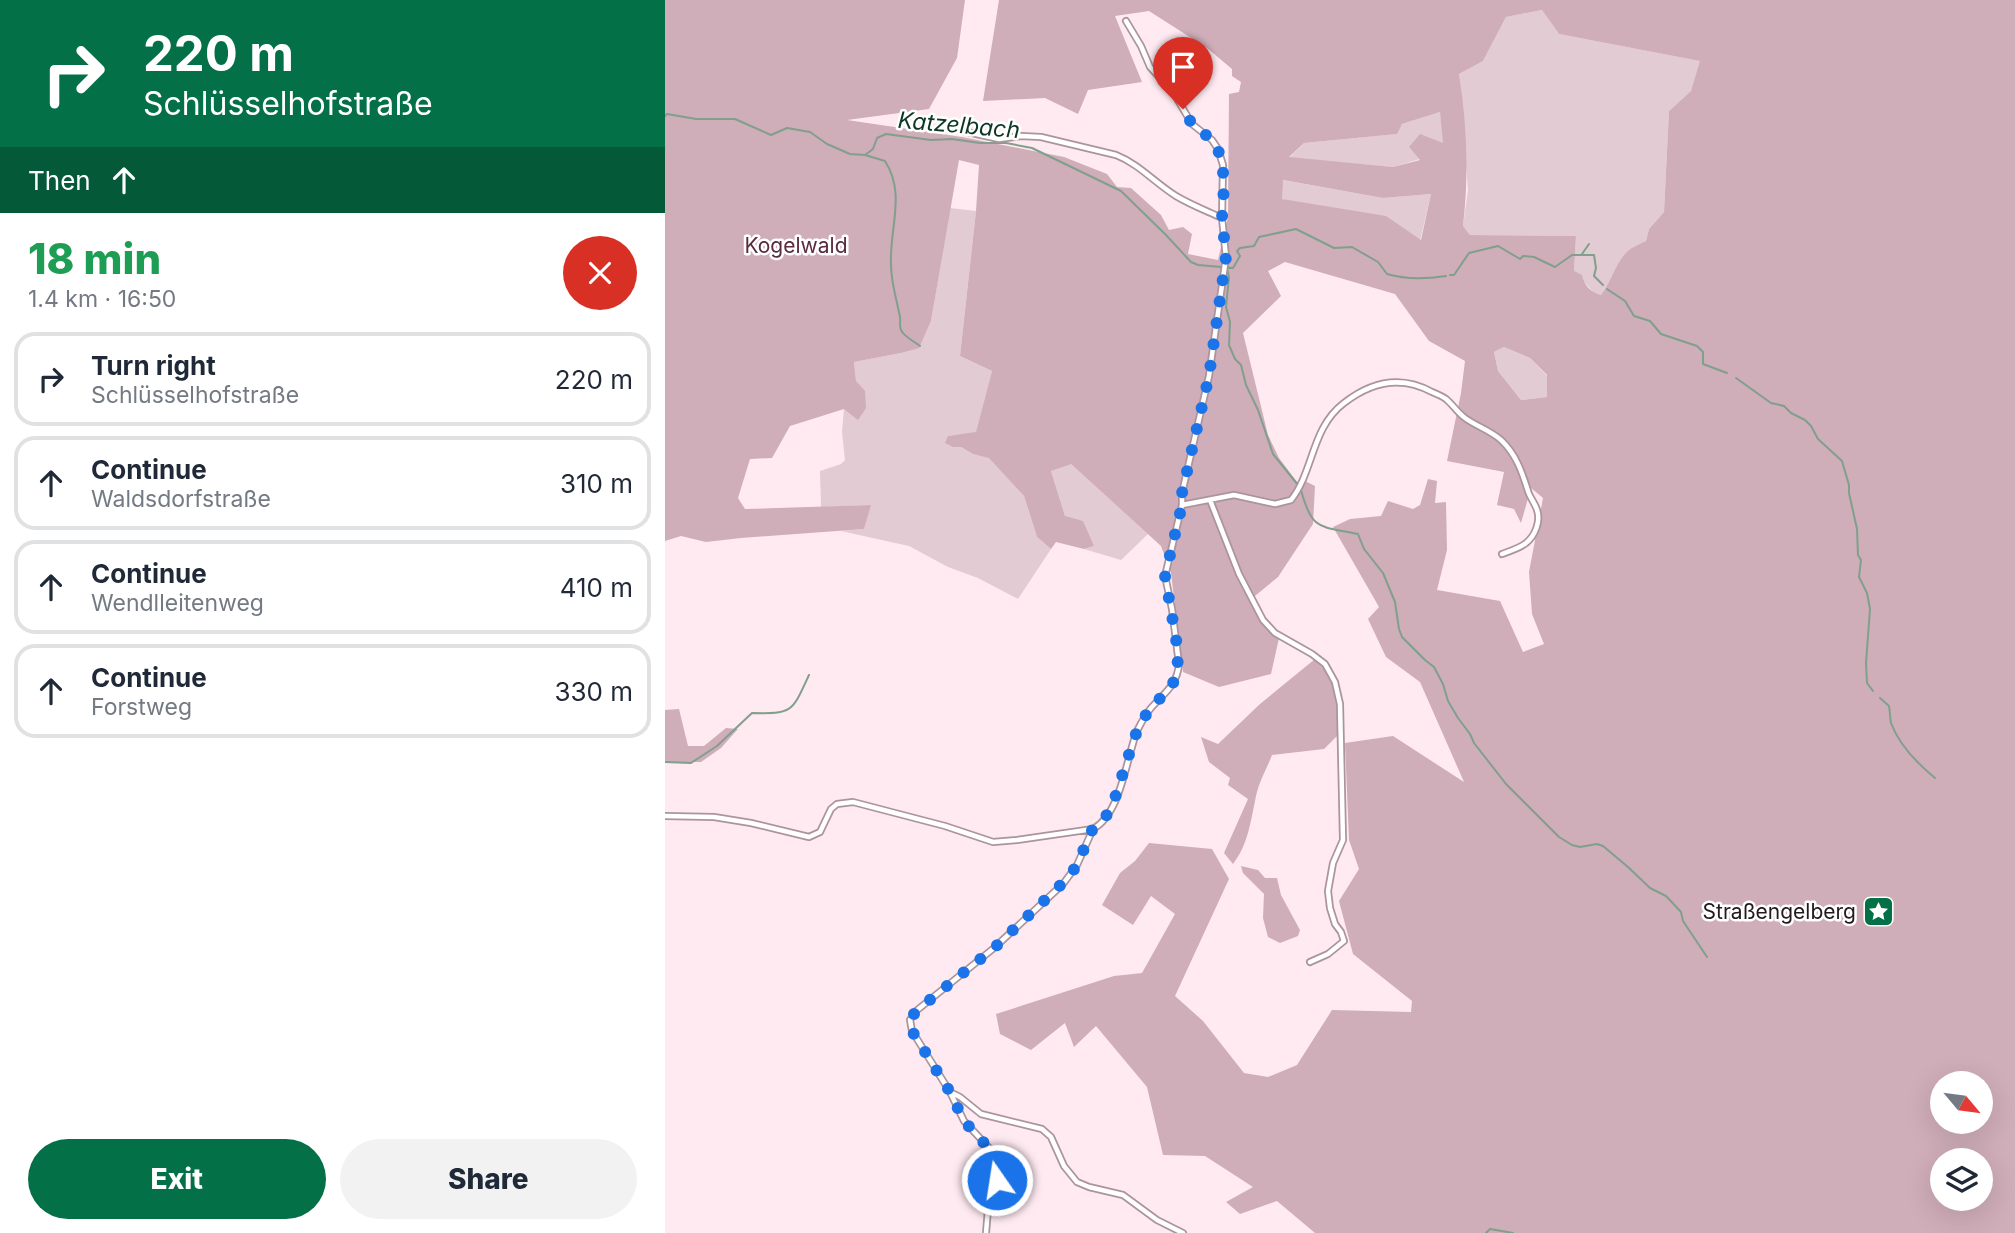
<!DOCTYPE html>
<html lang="en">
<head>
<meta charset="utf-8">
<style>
  body { margin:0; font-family:Inter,sans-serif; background:#f2f2f3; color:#1f2937; height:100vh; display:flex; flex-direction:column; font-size:26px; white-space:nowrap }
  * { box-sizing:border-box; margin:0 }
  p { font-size:23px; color:#747a83 }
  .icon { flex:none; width:38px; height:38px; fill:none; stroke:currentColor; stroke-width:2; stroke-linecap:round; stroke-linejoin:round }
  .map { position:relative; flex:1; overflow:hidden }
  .details { display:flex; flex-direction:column; background:#fff; width:665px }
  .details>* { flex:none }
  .banner { background:#047047; color:#fff; overflow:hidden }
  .needle { width:46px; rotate:119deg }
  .tools { position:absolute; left:1265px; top:1071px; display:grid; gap:14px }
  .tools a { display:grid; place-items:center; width:63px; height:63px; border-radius:50%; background:#fff; box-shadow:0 7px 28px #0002; font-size:35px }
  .pin { position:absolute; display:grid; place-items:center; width:60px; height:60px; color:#fff; margin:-72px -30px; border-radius:50% 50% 50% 0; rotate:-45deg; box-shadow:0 0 7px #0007 }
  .pin .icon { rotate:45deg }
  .me { position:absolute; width:77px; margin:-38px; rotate:347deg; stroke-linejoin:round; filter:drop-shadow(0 0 5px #0008) }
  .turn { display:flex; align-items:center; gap:24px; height:147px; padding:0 28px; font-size:32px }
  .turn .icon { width:91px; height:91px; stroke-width:2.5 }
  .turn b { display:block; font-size:49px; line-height:60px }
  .then { display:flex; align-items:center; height:66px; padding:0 28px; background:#0003; gap:14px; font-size:26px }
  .round { display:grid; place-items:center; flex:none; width:74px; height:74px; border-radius:37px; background:#f2f2f3 }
  .summary { display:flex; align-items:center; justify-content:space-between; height:119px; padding:0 28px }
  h1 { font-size:42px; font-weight:800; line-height:52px; color:#1e9e55 }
  .button { display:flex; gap:14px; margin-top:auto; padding:14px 28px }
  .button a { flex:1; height:80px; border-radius:42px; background:#047047; color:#fff; font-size:28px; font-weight:800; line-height:80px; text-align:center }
  .button a+a { background:#f2f2f3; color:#1f2937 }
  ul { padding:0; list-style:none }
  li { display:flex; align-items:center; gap:21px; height:94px; margin:0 14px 10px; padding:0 14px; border:4px solid #e0e1e3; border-radius:21px }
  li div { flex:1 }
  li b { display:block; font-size:26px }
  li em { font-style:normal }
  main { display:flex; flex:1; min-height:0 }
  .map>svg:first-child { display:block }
  .green { fill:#e2cbd3 }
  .forest { fill:#cfadb9; fill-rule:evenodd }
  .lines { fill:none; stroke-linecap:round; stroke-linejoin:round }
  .stream { stroke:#819f8d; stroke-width:2 }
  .street-casing { stroke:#ac949c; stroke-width:8 }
  .street { stroke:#fff; stroke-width:4.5 }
  .route { stroke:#1a73e8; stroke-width:12; stroke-dasharray:0 21.6 }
  .labels { text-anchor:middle; stroke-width:5; stroke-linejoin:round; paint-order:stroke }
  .park-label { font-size:21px; fill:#5a2b3e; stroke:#fff }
  .poi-label { font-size:21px; fill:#231a1d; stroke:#fff; text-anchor:end }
  .water-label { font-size:23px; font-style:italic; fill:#0c3723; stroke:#fff }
</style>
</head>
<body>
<main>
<section class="details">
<div class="banner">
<div class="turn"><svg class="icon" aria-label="right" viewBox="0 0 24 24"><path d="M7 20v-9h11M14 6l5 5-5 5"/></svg><div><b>220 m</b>Schlüsselhofstraße</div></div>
<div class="then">Then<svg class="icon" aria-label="ahead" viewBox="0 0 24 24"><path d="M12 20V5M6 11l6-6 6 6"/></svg></div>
</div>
<div class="summary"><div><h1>18 min</h1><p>1.4 km · 16:50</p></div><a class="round" style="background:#d93025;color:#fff"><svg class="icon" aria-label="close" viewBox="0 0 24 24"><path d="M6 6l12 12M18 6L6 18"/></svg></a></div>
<ul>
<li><svg class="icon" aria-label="right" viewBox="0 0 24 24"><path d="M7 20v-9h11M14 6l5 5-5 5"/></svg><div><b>Turn right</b><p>Schlüsselhofstraße</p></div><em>220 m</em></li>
<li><svg class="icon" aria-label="ahead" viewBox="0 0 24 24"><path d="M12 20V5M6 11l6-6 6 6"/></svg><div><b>Continue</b><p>Waldsdorfstraße</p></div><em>310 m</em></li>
<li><svg class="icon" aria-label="ahead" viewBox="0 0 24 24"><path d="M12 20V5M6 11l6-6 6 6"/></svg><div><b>Continue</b><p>Wendlleitenweg</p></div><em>410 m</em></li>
<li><svg class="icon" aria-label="ahead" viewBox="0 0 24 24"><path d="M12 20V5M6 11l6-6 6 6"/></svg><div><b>Continue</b><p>Forstweg</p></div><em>330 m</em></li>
</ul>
<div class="button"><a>Exit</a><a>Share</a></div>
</section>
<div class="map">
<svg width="1350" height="1233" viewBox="0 0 1350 1233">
  <rect width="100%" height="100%" fill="#ffeaf1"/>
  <path class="green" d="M 877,10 L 894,34 L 1036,61 L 1026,91 L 1004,111 L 999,212 L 984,229 L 981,241 C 976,243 970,246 965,249 C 951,260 947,281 936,295 L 929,293 L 909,271 L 911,236 L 805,235 L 798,226 L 803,190 L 794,74 L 818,61 L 841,17 Z
    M 775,112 L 779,143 L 744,147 L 755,159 L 728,167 L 624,158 L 639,143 L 731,134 L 737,124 Z
    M 617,180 L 718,198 L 766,194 L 755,241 L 617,199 Z
    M 285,208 L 311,211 L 295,356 L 327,371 L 311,433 L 283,436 L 288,447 L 296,447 L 308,454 L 324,457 L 359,496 L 372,537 L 386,549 L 353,599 L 313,578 L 283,567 L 244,546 L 176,531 L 199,529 L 205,505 L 156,507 L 155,471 L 176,464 L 180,460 L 177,432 L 179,408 L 191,381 L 189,362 L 236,353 L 254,347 L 266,321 Z
    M 839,347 L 865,358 L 882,376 L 882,397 L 856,400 L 833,371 L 829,352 Z
    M 405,463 L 483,534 L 456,560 L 419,549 L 429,546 L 400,516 L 386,471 Z"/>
  <path class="forest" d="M 0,0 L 300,0 L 292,58 L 264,109 L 182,120 L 297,137 L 399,157 L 442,174 L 452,187 L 466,188 L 496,215 L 504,230 L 518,227 L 527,234 L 523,254 L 553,260 L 563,217 L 564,94 L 574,92 L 576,82 L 567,76 L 567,69 L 542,48 L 484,11 L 450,16 L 477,82 L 423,90 L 413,114 L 380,98 L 318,101 L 334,0 L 1350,0 L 1350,1233 L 650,1233 L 612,1201 L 575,1214 L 561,1202 L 588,1187 L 540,1156 L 498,1155 L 482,1087 L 431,1026 L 409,1047 L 400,1023 L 366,1050 L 335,1034 L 331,1014 L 449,976 L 477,973 L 510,914 L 486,896 L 468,925 L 437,905 L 455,873 L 470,861 L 484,843 L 547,849 L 564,879 L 510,996 L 538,1021 L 579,1073 L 603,1077 L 632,1065 L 667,1010 L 746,1012 L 747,1001 L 688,954 L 674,901 L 694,869 L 684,840 L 680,743 L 728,736 L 799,782 L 755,682 L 721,657 L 703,619 L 714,607 L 668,527 L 685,519 L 716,516 L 723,501 L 748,509 L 755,505 L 763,479 L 772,481 L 770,503 L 781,502 L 782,550 L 772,590 L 835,601 L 858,652 L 879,644 L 867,614 L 864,572 L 878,498 L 866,488 L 856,523 L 849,509 L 832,505 L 839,472 L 782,461 L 796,393 L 800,361 L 764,341 L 730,294 L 620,262 L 603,271 L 616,296 L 578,333 L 603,435 L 614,458 L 632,482 L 640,481 L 650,486 L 648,524 L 613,577 L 585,600 L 601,627 L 614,638 L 606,674 L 554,687 L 518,672 L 506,573 L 496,546 L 406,464 L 386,471 L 400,516 L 418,521 L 429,546 L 419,549 L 391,542 L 386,549 L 372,537 L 359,496 L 324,458 L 308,454 L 296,447 L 288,447 L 280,443 L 283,436 L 311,432 L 327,371 L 295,356 L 311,211 L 314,165 L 294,160 L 266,321 L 254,348 L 236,353 L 189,362 L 191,381 L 200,391 L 201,408 L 193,420 L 179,409 L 125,426 L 107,458 L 85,459 L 73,498 L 80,509 L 206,505 L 199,529 L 76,538 L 41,542 L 16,536 L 0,541 ZM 877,10 L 894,34 L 1035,61 L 1026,91 L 1004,111 L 999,212 L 984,229 L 981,241 C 976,243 970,246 965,249 C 951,260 947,281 936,295 C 926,292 919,286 917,275 L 909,271 L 911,236 L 805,235 L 798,226 C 804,175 802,125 794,74 L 818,61 L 841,17 ZM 775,112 L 778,143 L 755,134 L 744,147 L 755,160 L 728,167 L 624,157 L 639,143 L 732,134 L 737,124 ZM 618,180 L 718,198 L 766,194 L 756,240 L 721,216 L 617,199 ZM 839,347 L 865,358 L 882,375 L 882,397 L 856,400 L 833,371 L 829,352 ZM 1278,1083 L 1316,1083 L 1316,1122 L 1278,1122 ZM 1278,1160 L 1316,1160 L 1316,1199 L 1278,1199 Z
    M 650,659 C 674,683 673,703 673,735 L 659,749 L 607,755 C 602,768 594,782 591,796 C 586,820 583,845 568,864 L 559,853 L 583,799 L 563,785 L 565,778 L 544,762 L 536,737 L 553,744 L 595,704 Z
    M 14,709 L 23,746 L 39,746 L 61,728 L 73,729 L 56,748 L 36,762 L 0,762 L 0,710 Z
    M 576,866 L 593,870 L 600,878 L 612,878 L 616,895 L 635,930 L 633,936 L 615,943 L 603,937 L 598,918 L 599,894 L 578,873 Z"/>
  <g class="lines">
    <path class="stream" d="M 0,116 L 2,114 L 31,119 L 70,119 L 106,135 L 122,128 L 145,132 L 162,144 L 185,154 L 200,155 L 208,149 L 212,138 L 221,134 L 266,140 L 287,139 L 315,143 L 341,143 L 367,148 L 456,191 L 501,235 L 526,262 L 533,265 L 568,268 L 575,256 L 572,251 L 575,248 L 589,246 L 594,237 L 631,229 L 669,248 L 687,247 L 713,262 L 722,274 C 742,280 761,279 781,276
      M 200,155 L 220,161 C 240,192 226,224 226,257 C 225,278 231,297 235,317 C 236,323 233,328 238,333 C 242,338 250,342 255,346
      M 917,254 L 924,244
      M 562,268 L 564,277 L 561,307 L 565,322 L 564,345 L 570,359 L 576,365 L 581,385 L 593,410 L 608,454 L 633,485
      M 785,275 L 789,275 L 804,253 L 833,246 L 855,259 L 858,256 L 869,257 L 890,267 L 907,255 L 929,255 L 931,268 L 929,276 L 938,285
      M 942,289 L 960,301 L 969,316 L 985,321 L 996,334 L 1032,346 L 1038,352 L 1038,364 L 1062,373
      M 1071,378 L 1106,403 L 1119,406 L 1126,413 L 1140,420 L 1146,426 L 1153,439 L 1177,461 L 1184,485 L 1184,493 L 1192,529 L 1193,555 L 1196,560 L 1194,577 L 1202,593 L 1205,609 L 1201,663 L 1202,683 L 1208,691
      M 636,490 C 647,531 654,526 693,534 L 699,549 L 718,573 L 730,602 L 734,629 L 737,637 L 760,660 L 769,667 L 778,684 L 783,701 L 793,718 L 805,734 L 809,743 L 841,784 L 894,837 L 907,845 L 915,847 L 932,844 L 938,846 L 963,867 L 985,888 L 1001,896 L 1016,912 L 1018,921 L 1042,957
      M 1215,698 L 1224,706 C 1225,711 1225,718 1226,723 C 1234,745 1253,764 1270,778
      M 0,762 L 26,763 L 52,746 L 87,713 C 128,714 127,712 144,675
      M 821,1233 L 825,1229 L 848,1233"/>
    <defs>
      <path id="street" d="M 284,128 L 334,139 L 356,136 L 376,137 L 451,155 C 474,164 490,183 511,196 C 526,205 542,211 557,218
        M 545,500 L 574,574 L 598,620 L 610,633 L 647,654 L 660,664 L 670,682 L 675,704 L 678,840 L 668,863 L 663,891 L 665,908 L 670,924 L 676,932 L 679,941 L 663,954 L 645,962
        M 517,505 L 569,495 L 610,504 L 626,500 C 649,471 646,428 679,403 C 706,382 736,375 767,392 C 772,394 777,396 781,399 C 788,405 793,413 800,418 C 811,426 826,431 836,440 C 851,454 857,472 863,491 C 865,498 870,503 872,510 C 876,521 870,536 861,543 C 855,548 845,551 837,554
        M 0,816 L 49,817 L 86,823 L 144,837 L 155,832 L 166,809 L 172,804 L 188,802 L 280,826 L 328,842 L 352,840 L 428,829 C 456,814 461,759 472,731 C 476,723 480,715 486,708 C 499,693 512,686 514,664 L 507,609 L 500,576 L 517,505 L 517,493 L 544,376 L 561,257 L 557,218 L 558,165 L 553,149 L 547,140 L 527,124 L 508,92 L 485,67 L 476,46 L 461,21
        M 285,1092 L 295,1097 L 316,1114 L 377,1129 L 386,1137 L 399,1166 L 412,1182 L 424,1187 L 458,1195 L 492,1220 L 518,1233
        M 321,1233 L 323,1209 L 332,1180 L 334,1163 L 327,1151 L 299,1121 L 285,1092 L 247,1031 L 245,1020 L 251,1011 L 329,948 L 398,884 L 412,865 L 428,829"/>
    </defs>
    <use href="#street" class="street-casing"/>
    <use href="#street" class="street"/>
  </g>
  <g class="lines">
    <path class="route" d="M 332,1180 L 334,1171 L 331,1156 L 299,1121 L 285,1092 L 247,1031 L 245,1020 L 251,1011 L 329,948 L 403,878 L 412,865 L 428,828 L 437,822 L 447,807 L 470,736 L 479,718 L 485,708 L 506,688 L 513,671 L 512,645 L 500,576 L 517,505 L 517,493 L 544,376 L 561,257 L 557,218 L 559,186 L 557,158 L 547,140 L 527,124 L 518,109"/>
  </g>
  <defs>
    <symbol id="sight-square" viewBox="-11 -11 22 22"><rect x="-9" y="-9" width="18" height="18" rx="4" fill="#047047" stroke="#fff"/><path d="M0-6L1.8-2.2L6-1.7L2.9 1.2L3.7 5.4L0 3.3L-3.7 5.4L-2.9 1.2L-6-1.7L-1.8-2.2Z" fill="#fff"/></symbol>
  </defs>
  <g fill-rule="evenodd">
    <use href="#sight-square" x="1196" y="894" width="35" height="35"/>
  </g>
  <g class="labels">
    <g class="park-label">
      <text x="131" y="253">Kogelwald</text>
    </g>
    <g class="poi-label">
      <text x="1191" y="919">Straßengelberg</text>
    </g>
    <g class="water-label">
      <text transform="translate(294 125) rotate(5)" y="8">Katzelbach</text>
    </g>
  </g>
</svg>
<div class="tools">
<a><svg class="needle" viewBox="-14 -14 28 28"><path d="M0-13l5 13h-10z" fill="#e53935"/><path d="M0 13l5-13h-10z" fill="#747a83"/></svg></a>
<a><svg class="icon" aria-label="layers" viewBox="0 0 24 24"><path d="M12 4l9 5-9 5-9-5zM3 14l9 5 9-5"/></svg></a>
</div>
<div class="pin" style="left:518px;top:109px;background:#d93025"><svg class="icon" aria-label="arrive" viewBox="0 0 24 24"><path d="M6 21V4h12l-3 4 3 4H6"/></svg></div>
<svg class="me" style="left:332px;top:1180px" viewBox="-20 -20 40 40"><circle r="17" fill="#1a73e8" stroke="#fff" stroke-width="3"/><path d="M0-11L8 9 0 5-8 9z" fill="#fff"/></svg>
</div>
</main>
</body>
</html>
